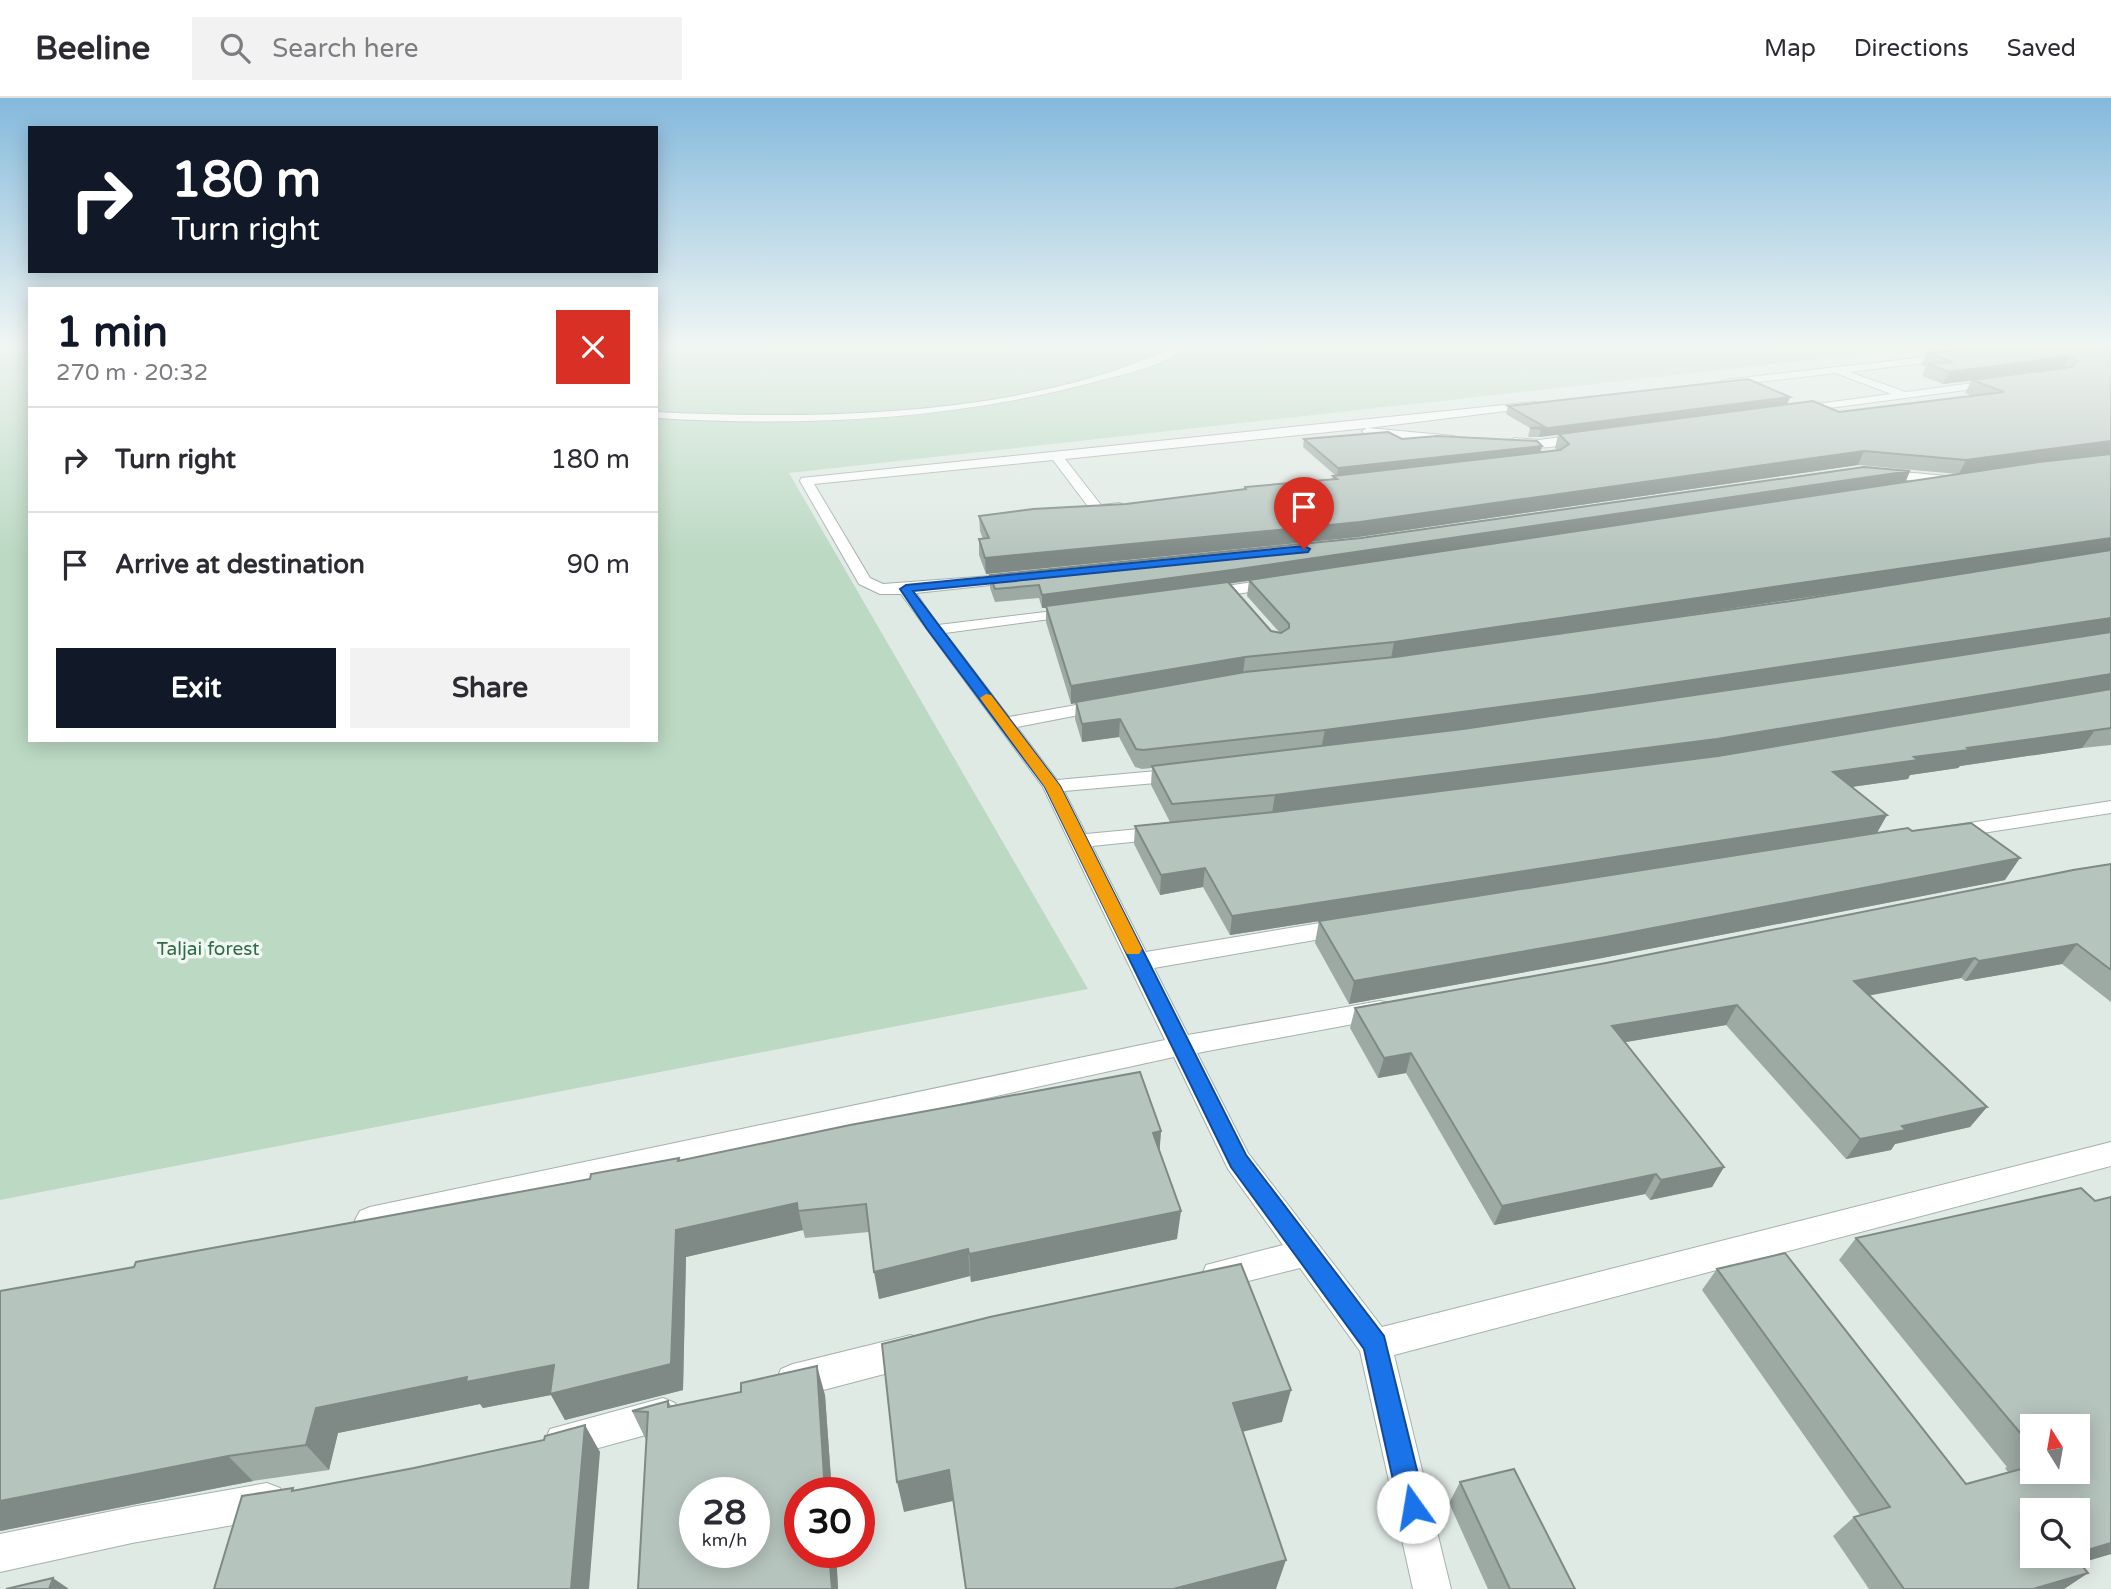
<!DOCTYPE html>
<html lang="en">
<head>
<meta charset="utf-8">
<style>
  body { margin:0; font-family:"Varela Round",sans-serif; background:#f2f2f3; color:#2b2b33; height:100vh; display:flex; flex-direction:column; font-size:26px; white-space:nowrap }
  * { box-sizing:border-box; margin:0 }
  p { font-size:23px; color:#7c7c81 }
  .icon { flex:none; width:38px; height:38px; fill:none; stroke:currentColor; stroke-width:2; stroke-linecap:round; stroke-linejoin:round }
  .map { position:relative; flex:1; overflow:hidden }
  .side { position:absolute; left:28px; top:189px; width:630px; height:455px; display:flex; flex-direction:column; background:#fff; border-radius:0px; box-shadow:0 4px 18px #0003 }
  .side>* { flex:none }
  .guide { position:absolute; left:28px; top:28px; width:630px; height:147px; border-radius:0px; box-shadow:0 4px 18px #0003; background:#111827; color:#fff; overflow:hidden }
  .needle { width:46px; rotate:349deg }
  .buttons { position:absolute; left:2020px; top:1316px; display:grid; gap:14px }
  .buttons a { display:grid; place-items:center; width:70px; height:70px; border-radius:0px; background:#fff; box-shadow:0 4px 18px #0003; font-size:35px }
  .speed { position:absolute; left:679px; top:1379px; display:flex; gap:14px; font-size:35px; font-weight:700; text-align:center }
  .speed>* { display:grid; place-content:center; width:91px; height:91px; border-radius:50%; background:#fff; box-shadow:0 4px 18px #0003; line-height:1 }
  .speed small { font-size:18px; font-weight:400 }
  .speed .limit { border:10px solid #d22; background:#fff; color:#111 }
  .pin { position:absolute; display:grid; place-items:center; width:60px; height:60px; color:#fff; margin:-72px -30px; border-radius:50% 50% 50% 0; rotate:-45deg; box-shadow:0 0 7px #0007 }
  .pin .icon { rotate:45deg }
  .me { position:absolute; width:77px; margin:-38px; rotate:347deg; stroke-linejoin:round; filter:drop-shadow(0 0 5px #0008) }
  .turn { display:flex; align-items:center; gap:24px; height:147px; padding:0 28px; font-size:32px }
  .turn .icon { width:91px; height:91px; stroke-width:2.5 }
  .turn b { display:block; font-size:49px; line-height:60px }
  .round { display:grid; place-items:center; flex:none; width:74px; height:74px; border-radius:0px; background:#f2f2f3 }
  .summary { display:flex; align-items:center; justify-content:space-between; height:119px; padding:0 28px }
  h1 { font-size:42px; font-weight:700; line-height:52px; color:#111827 }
  .primary-button { display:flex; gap:14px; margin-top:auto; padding:14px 28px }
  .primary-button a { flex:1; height:80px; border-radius:0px; background:#111827; color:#fff; font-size:28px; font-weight:700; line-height:80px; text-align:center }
  .primary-button a+a { background:#f2f2f3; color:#2b2b33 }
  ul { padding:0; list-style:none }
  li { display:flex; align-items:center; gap:21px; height:105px; padding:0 28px; border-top:2px solid #e1e1e2 }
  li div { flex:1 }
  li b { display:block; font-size:26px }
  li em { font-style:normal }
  header { display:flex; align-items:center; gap:42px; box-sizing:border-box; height:98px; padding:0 35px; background:#fff; border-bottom:2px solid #e1e1e2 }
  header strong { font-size:33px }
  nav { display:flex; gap:38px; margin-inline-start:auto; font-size:24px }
  .search { width:490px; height:63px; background:#f2f2f3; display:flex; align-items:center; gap:18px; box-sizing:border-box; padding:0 24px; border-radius:0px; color:#7c7c81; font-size:26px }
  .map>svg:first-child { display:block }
  .green { fill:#bbd9c3 }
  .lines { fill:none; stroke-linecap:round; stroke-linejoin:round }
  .minor-casing { stroke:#a4b1ac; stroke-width:2 }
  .minor { fill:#fff; fill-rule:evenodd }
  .wall { fill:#9da9a3; fill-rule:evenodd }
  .shaded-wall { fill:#7f8985 }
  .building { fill:#b6c4be; stroke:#7f8985; stroke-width:2; fill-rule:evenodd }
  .route { fill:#1a73e8; stroke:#114b97; stroke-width:2 }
  .slow { fill:#f59e0b }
  .labels { text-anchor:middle; stroke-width:7; stroke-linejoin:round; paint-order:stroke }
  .park-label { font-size:19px; fill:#316b47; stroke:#f0f7f3 }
</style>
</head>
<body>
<header>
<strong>Beeline</strong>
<div class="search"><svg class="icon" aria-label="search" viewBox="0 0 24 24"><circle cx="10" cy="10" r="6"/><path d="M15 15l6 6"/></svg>Search here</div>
<nav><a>Map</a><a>Directions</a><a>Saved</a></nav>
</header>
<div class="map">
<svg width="2111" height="1491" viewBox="0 0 2111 1491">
  <rect width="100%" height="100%" fill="#e0eae5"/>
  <path class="green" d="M 0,249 L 30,249 L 30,642 L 656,642 L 656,249 L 1929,249 L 789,375 L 1088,891 L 0,1102 Z"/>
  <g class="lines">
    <defs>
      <path id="minor" d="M 1174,249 L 1187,249 C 1165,267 1126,276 1098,283 C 954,322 805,329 656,320 L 656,314 C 818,322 1025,319 1174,249 Z
        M 1951,256 L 1956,259 L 1955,261 L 1849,274 L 1906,294 L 1996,282 L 2001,285 L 1996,288 L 1799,314 L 1793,311 L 1795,309 L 1891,296 L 1836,275 L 1723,288 L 1718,285 L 1723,282 Z
        M 1534,304 L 1538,305 L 1538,309 L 1368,330 L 1454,338 L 1456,341 L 1450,345 L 1397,342 L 1364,335 L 1362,333 L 1367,330 L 1065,361 L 1101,407 L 1120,405 L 1127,409 C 1120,415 1103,417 1093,415 L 1053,362 L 814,386 L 870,480 L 883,486 L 1019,476 L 1026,480 L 1019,484 L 916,495 L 938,527 L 1079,510 L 1081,513 L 1073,518 L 945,535 L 1009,619 L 1104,602 L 1110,603 L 1113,607 L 1110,611 L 1017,629 L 1057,682 L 1179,671 L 1189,677 L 1179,683 L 1064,693 L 1086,736 L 1161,729 L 1168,730 L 1171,735 L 1168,740 L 1161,741 L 1092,748 L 1146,854 L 1344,821 L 1352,823 L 1355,829 L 1352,835 L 1344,837 L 1154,870 L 1188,937 L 1380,903 L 1389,905 L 1392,912 L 1389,919 L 1380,921 L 1197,955 L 1248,1055 L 1382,1229 L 2111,1044 L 2111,1068 L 1394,1257 L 1451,1491 L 1413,1491 L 1360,1253 L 1300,1170 L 1217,1191 L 1206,1187 L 1202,1177 L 1206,1167 L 1283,1147 L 1228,1071 L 1174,959 L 370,1135 L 360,1131 L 355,1122 L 360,1113 L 370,1109 L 1165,942 L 1043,689 L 901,496 L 880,496 L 859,486 L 800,383 L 801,380 Z
        M 1583,336 L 1587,337 L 1587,343 C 1568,347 1524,355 1508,344 L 1514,340 L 1539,342 Z
        M 1881,372 L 1957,379 L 1963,383 L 1957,387 L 1877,379 L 1877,373 Z
        M 1274,481 L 1282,486 L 1279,489 L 1206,501 L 1198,496 L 1206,491 Z
        M 2111,703 L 2111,715 L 1950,740 L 1943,739 L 1940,734 L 1943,729 L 1950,728 Z
        M 911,1237 L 922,1242 L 927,1253 L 922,1264 L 911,1269 L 793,1300 L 781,1295 L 776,1283 L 781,1271 L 793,1266 Z
        M 663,1300 L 675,1305 L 680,1317 L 675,1329 L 562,1360 L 550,1355 L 545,1343 L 550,1331 Z
        M 267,1385 L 280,1390 L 285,1403 L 280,1416 L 267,1421 L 132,1445 L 0,1474 L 0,1436 L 132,1409 Z"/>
    </defs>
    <use href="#minor" class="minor-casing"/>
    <use href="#minor" class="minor"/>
  </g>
  <path class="wall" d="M 2111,249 L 2111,647 L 2082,650 L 1960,668 L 1958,670 L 1910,677 L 1908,681 L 1851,689 L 1887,717 L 1877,735 L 1912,733 L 2005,782 L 1597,861 L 1349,906 L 1315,845 L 1319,823 L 1230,837 L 1203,789 L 1160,797 L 1134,746 L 1135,728 L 1170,724 L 1151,687 L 1152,670 L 1142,671 L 1135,669 L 1119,639 L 1082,644 L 1075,621 L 1076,605 L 1071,606 L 1046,524 L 1046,510 L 1042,510 L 1039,500 L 995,504 L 990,490 L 990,477 L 1361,440 L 1910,373 L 1905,384 L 1958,376 L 1858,367 L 1358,439 L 986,476 L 979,457 L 979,441 L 983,441 L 980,433 L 979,418 L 1126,406 L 1244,391 L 1245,389 L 1332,381 L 1333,378 L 1335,377 L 1303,349 L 1304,341 L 1402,341 L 1542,348 L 1540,355 L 1558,353 L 1555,350 L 1558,337 L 1539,339 L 1528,339 L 1530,330 L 1506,316 L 1508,308 L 1787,306 L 1839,314 L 1973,298 L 1965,295 L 1971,283 L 1943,286 L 1922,278 L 1926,269 L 1921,267 L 1927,255 ZM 1249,483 L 1247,498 L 1280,535 L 1271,533 L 1229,486 ZM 1912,484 L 1791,503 L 1619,527 Z
    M 2111,766 L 2111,904 L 2062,866 L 1965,883 L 1961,880 L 1869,897 L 1987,1009 L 1970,1029 L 1895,1046 L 1891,1052 L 1846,1061 L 1726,927 L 1625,944 L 1724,1069 L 1712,1089 L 1650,1102 L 1645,1096 L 1494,1127 L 1406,975 L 1378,980 L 1350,930 L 1355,910 L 1606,865 Z
    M 1161,1033 L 1159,1053 L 1177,1141 L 971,1184 L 970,1178 L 879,1201 L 869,1134 L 805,1140 L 803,1132 L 686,1159 L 683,1292 L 565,1322 L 551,1297 L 483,1310 L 480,1306 L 338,1335 L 329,1372 L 253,1383 L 0,1433 L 590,1081 L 679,1060 L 679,1063 Z
    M 2081,1090 L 2111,1456 L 2080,1465 L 2088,1475 L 2064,1491 L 1869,1491 L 1833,1438 L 1854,1419 L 1860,1417 L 1702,1192 L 1717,1171 L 1966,1386 L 2008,1374 L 2005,1370 L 2007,1369 L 1839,1162 L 1856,1140 ZM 2032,1328 L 2077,1374 L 2032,1374 Z
    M 825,1297 L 832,1395 L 800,1395 L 800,1454 L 836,1454 L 838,1491 L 646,1342 L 632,1313 L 668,1303 L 671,1308 Z
    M 1460,1384 L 1575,1491 L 1488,1491 L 1449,1405 Z"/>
  <path class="shaded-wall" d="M 2070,258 L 2064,270 L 1943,286 L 1949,274 Z
    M 1790,299 L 1787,307 L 1539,339 L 1541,331 Z
    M 2111,343 L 2111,356 L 1959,376 L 1966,362 Z
    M 1542,348 L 1540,356 L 1337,379 L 1338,370 Z
    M 1864,353 L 1858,367 L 1358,439 L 986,476 L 985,460 Z
    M 1910,373 L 1905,385 L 1231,485 L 1042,510 L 1042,497 Z
    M 2111,440 L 2111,454 L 1391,561 L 1394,544 Z
    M 2111,520 L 2111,535 L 1585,615 L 1321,651 L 1325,632 Z
    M 1245,559 L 1243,576 L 1071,606 L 1071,588 Z
    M 2111,576 L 2111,591 L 1709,659 L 1272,715 L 1275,697 Z
    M 1120,621 L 1119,639 L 1082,644 L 1082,626 Z
    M 2095,632 L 2082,650 L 1960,668 L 1958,670 L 1910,677 L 1908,681 L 1823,693 L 1833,674 L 1967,650 Z
    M 1887,717 L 1876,736 L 1230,837 L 1232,818 Z
    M 2020,760 L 2005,782 L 1597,861 L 1349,906 L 1354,883 Z
    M 1205,770 L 1203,789 L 1160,797 L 1161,777 Z
    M 2077,846 L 2062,866 L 1965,883 L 1979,863 Z
    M 1975,860 L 1961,880 L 1841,903 L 1854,883 Z
    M 1737,907 L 1726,927 L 1603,948 L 1612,928 Z
    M 1411,955 L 1406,975 L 1378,980 L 1384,960 Z
    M 1987,1009 L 1970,1029 L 1895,1046 L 1891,1052 L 1846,1061 L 1860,1041 L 1902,1028 Z
    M 1161,1033 L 1159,1061 L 1153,1035 Z
    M 1724,1069 L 1712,1089 L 1650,1102 L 1661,1082 Z
    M 1656,1076 L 1645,1096 L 1494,1127 L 1502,1108 Z
    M 797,1105 L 803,1132 L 686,1159 L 683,1292 L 565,1322 L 551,1297 L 483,1310 L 480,1306 L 338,1335 L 329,1372 L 306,1347 L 316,1310 L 676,1132 Z
    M 1181,1113 L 1177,1141 L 971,1184 L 969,1156 Z
    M 968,1151 L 970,1178 L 879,1201 L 874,1174 Z
    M 817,1268 L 825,1297 L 832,1395 L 825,1395 Z
    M 1291,1292 L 1282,1324 L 1226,1338 L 1233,1305 Z
    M 585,1327 L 600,1354 L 589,1491 L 571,1491 Z
    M 228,1358 L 253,1383 L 0,1433 L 0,1403 Z
    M 949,1372 L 953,1403 L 904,1414 L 897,1384 Z
    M 2111,1445 L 2111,1456 L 2046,1475 L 2071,1458 L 2077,1458 L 2077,1455 Z
    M 829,1454 L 836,1454 L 838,1491 L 832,1491 Z
    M 1286,1462 L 1276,1491 L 1173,1491 Z
    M 2088,1475 L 2064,1491 L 2033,1491 Z
    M 53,1480 L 69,1491 L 49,1491 Z"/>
  <path class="building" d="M 1977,249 L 2111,249 L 2111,343 L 1966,362 L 1864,353 L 1360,424 L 985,460 L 979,441 L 989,440 L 979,418 L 1033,411 L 1126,406 L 1246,391 L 1245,389 L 1337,381 L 1333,378 L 1560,352 L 1569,346 L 1559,336 L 1813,303 L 1839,314 L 2004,294 L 1972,282 L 2071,269 L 2078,263 L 2070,258 L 1949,274 L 1928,266 L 1953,264 L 1927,255 Z
    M 1748,281 L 1790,299 L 1541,331 L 1530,330 L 1545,329 L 1508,308 Z
    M 1388,334 L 1402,341 L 1437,338 L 1537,343 L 1542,348 L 1338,370 L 1304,341 Z
    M 2111,356 L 2111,440 L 1394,544 L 1245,559 L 1071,588 L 1046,508 L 1228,484 L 1271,533 L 1281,535 L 1289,530 L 1289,526 L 1249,482 L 2039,364 Z
    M 1864,369 L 1910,373 L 1232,472 L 1042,497 L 1039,487 L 995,491 L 990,477 L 1361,440 Z
    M 2111,452 L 2111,520 L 1591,597 L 1325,632 L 1143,652 L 1136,651 L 1120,621 L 1082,626 L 1076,604 L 1245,574 L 1395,559 L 1791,503 Z
    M 2111,534 L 2111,576 L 1717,641 L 1275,697 L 1172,706 L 1152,668 L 1463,631 L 1859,573 Z
    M 2111,591 L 2111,630 L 1967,650 L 1969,652 L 1914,659 L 1918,662 L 1833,674 L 1887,717 L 1232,818 L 1205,770 L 1161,777 L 1135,728 L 1275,714 L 1718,658 Z
    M 1971,725 L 2020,760 L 1606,839 L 1354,883 L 1319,823 L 1908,730 L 1912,733 Z
    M 2111,766 L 2111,872 L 2077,846 L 1979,863 L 1975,860 L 1854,883 L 1987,1009 L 1902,1028 L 1906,1032 L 1860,1041 L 1737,907 L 1612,928 L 1724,1069 L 1661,1082 L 1656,1076 L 1502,1108 L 1411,955 L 1384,960 L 1355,910 L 1606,865 L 2073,772 Z
    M 1140,974 L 1161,1033 L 1153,1035 L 1181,1113 L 969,1156 L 968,1151 L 874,1174 L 866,1106 L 798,1113 L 797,1105 L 676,1132 L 671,1266 L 550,1296 L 554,1267 L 466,1284 L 467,1279 L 316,1310 L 306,1347 L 228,1358 L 0,1403 L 0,1193 L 134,1169 L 136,1164 L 590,1081 L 591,1076 L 679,1060 L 678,1063 L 850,1027 Z
    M 2081,1090 L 2095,1103 L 2111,1099 L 2111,1445 L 2077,1455 L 2077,1412 L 2032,1412 L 2032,1458 L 2074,1458 L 2088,1475 L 2033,1491 L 1904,1491 L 1854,1419 L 1890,1409 L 1717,1171 L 1785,1155 L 1966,1386 L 2032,1368 L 2032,1374 L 2077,1374 L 2077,1328 L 2032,1328 L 2032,1349 L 1856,1140 Z
    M 1241,1166 L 1291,1292 L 1233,1305 L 1286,1462 L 1173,1491 L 966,1491 L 949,1372 L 897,1384 L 882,1246 L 990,1219 Z
    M 817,1268 L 825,1395 L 800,1395 L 800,1454 L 829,1454 L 832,1491 L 638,1491 L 648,1314 L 632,1313 L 668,1303 L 668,1309 L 741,1294 L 741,1285 ZM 695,1395 L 754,1395 L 754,1454 L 695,1454 Z
    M 585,1327 L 571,1491 L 214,1491 L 242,1398 L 293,1390 L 292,1393 L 414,1370 L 544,1342 L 545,1338 Z
    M 1514,1371 L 1575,1491 L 1510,1491 L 1460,1384 Z
    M 53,1480 L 49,1491 L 6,1491 Z"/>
  <linearGradient id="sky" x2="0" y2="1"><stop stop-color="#84b9dc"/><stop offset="0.54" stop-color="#f1f6f3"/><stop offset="1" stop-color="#f1f6f3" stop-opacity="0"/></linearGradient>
  <rect width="2111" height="458" fill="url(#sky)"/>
  <path class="route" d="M 1304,448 L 1310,451 L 1308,454 L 913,493 L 1060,688 L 1246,1057 L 1384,1238 L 1426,1409 L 1422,1419 L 1413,1423 L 1403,1419 L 1399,1409 L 1364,1251 L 1231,1069 L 1045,689 L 927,531 L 900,491 L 906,487 Z"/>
  <path class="slow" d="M 986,596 L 991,597 L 1060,688 L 1142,851 L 1139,856 L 1127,856 L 1124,851 L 1045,689 L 980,600 Z"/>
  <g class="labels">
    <g class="park-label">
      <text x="208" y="857">Taljai forest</text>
    </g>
  </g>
</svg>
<div class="buttons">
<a><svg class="needle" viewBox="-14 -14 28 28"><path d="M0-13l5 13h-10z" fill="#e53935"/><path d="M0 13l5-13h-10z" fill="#7c7c81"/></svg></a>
<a><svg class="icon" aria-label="search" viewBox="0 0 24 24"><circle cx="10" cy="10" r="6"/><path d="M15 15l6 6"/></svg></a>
</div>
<div class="speed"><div>28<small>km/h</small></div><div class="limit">30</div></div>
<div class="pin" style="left:1304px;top:451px;background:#d93025"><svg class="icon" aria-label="arrive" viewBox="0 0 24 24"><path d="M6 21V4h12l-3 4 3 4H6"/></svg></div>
<svg class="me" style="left:1413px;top:1409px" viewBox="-20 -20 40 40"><circle r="19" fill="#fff"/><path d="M0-13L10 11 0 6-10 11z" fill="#1a73e8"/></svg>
<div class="guide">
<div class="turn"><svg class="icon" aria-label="right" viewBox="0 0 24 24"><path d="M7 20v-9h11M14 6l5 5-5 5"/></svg><div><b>180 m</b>Turn right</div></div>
</div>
<section class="side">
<div class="summary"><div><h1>1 min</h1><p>270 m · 20:32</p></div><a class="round" style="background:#d93025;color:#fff"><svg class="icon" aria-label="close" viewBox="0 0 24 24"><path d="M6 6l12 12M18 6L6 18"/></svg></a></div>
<ul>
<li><svg class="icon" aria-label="right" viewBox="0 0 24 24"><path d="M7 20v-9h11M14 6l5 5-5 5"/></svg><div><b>Turn right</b></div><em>180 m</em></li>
<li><svg class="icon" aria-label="arrive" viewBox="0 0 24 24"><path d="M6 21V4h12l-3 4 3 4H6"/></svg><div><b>Arrive at destination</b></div><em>90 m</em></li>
</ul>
<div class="primary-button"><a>Exit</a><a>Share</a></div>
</section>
</div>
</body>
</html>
